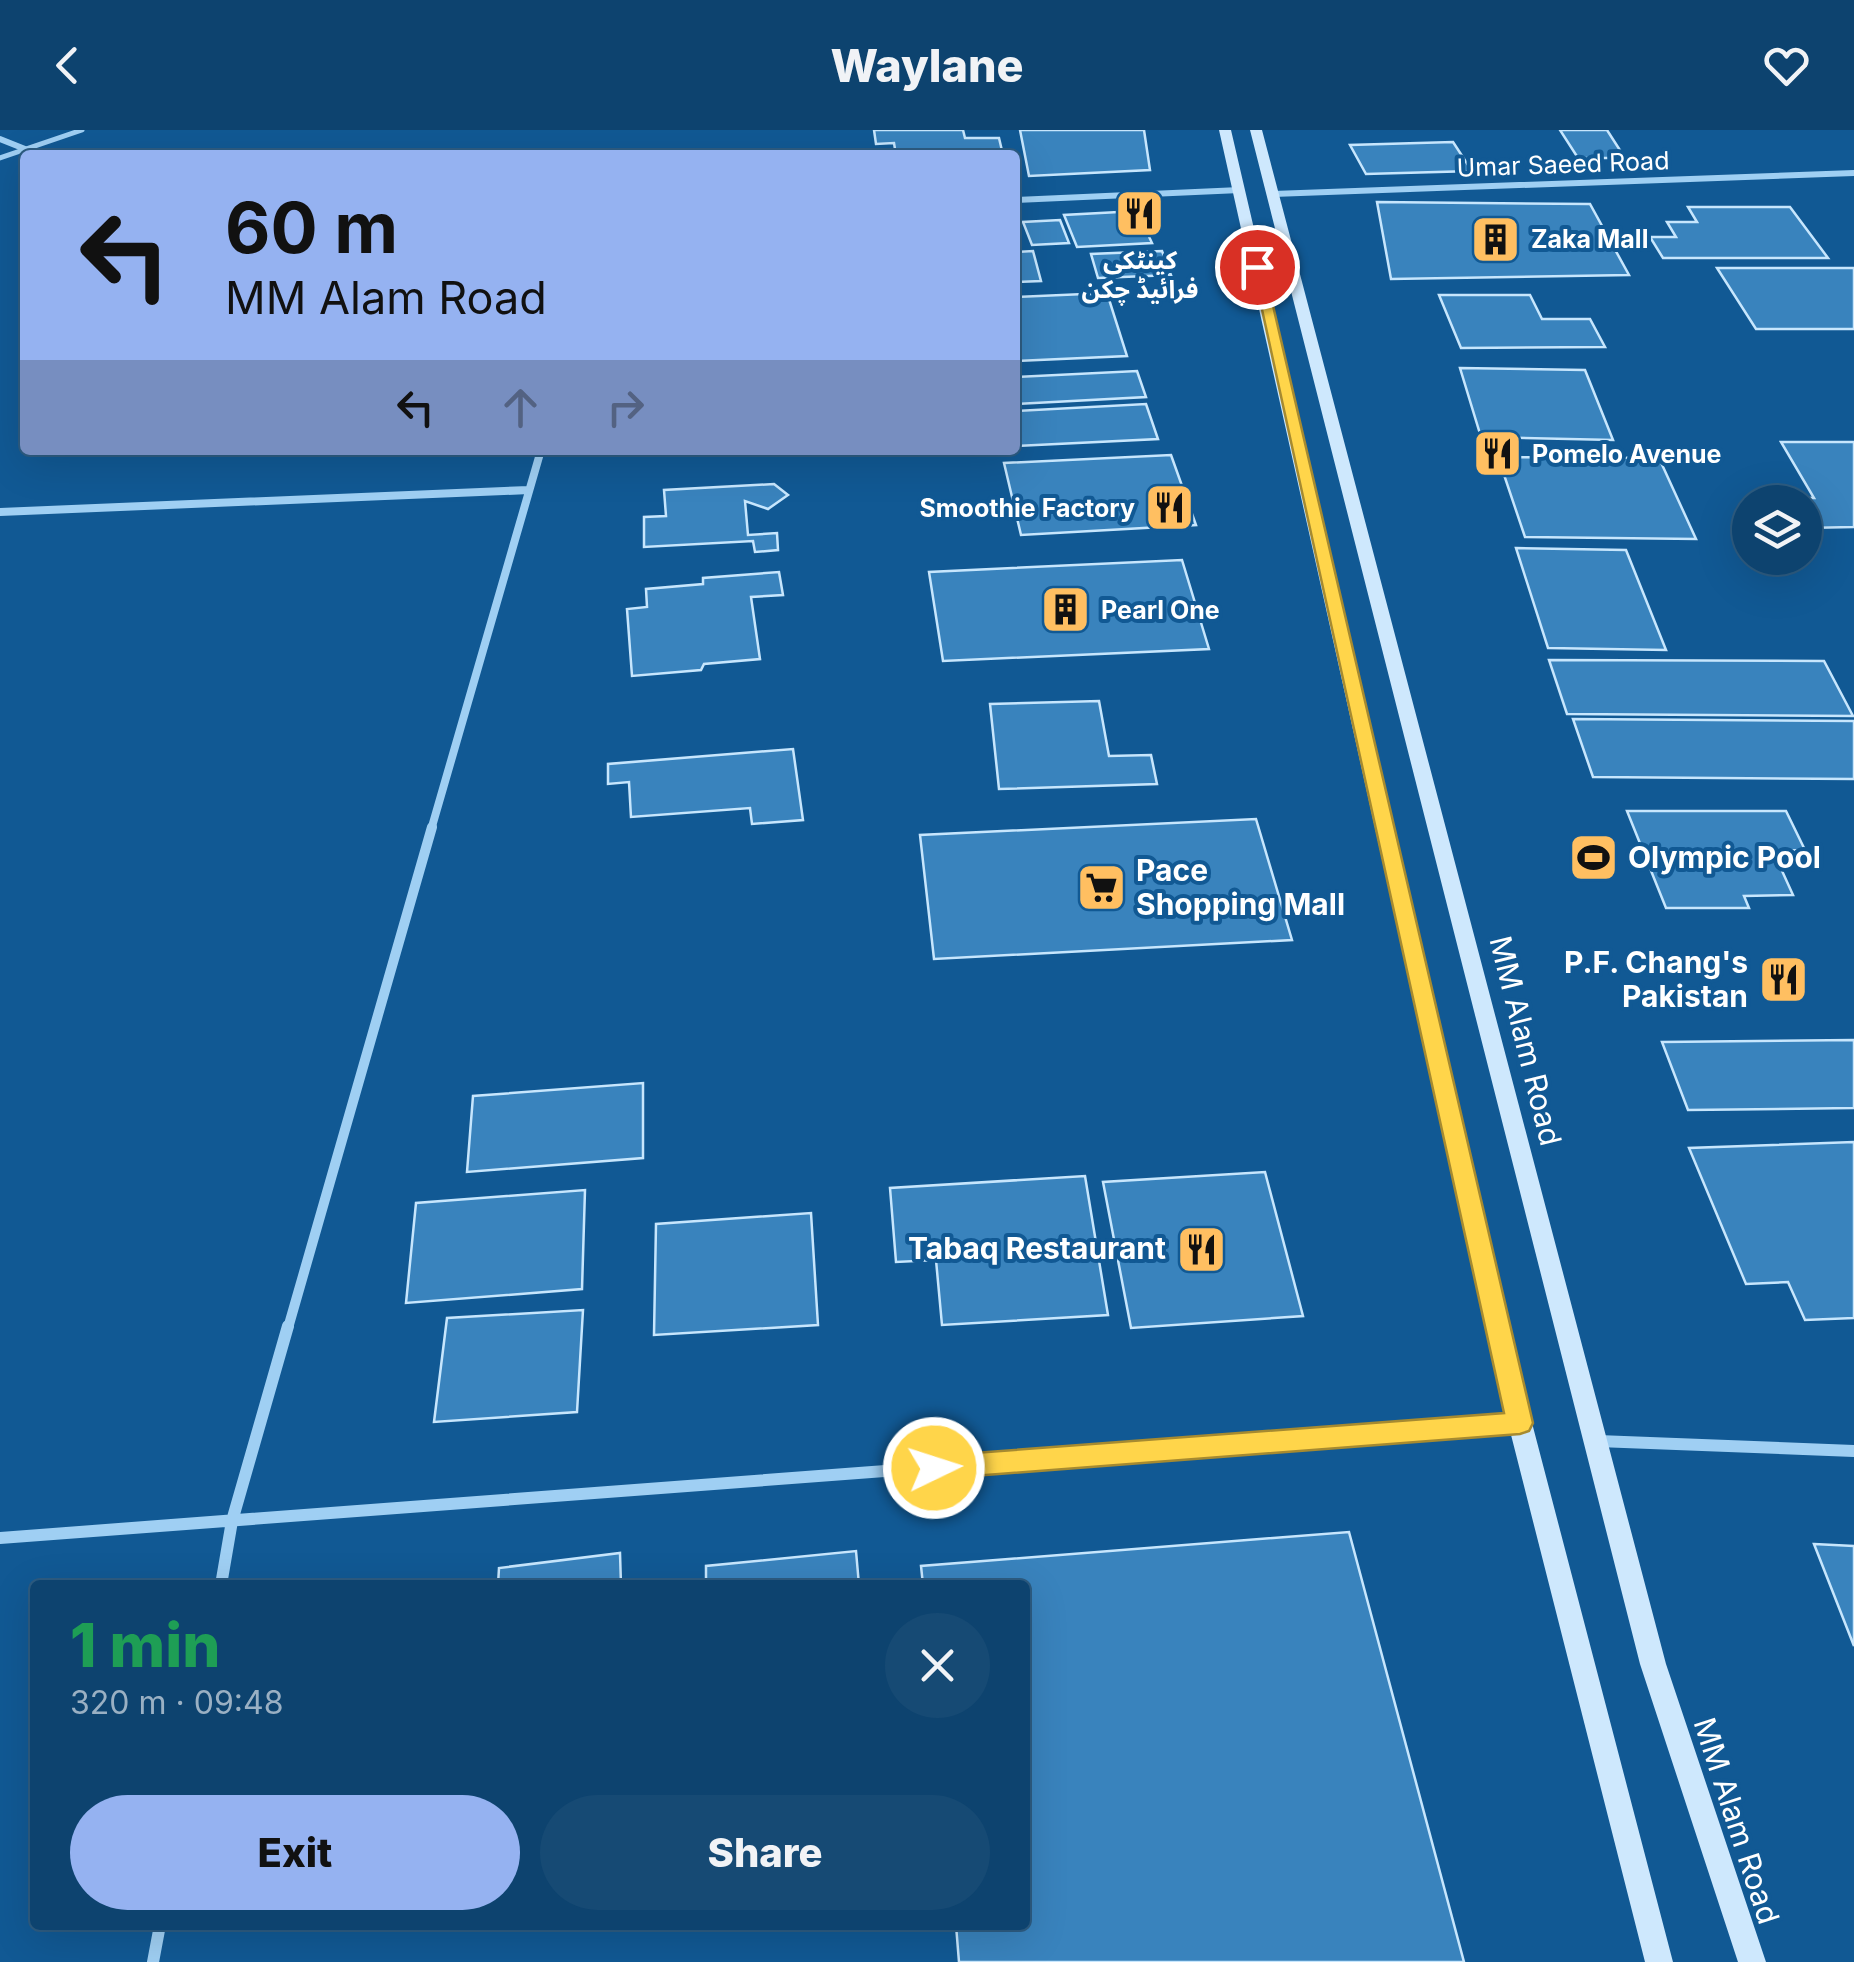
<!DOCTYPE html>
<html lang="en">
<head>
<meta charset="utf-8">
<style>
  body { margin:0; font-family:Inter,"Noto Sans Arabic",sans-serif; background:#164a74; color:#f1f3f6; height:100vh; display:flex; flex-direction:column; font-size:38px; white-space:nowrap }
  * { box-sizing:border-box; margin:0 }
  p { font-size:32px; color:#9ab0c3 }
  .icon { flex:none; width:55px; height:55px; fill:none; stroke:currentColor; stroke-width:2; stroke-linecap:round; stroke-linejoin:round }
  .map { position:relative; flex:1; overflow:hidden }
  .panel { position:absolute; left:30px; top:1450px; width:1000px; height:350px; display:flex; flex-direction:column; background:#0d436f; border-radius:10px; box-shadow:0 10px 40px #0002,0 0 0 2px #2d5c82 }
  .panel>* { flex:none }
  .top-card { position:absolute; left:20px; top:20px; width:1000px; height:305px; border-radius:10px; box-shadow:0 10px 40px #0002,0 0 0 2px #2d5c82; background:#95b2f1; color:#111; overflow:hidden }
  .fabs { position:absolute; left:1732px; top:355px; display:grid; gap:20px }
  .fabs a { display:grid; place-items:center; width:90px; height:90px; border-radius:50%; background:#0d436f; box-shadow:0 10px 40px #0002,0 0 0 2px #2d5c82; font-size:50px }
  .pin { position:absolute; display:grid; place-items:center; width:85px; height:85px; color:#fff; margin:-42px; border:5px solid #fff; border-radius:50%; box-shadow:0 2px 10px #0007 }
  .me { position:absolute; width:110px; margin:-55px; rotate:86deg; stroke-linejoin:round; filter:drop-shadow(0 0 8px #0008) }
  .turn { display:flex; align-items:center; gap:35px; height:210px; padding:0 40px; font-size:45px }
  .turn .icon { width:130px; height:130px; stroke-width:2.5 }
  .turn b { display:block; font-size:70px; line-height:85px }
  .lanes { display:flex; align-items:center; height:95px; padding:0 40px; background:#0003; justify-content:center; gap:50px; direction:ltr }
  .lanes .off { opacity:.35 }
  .round { display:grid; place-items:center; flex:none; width:105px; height:105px; border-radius:52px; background:#164a74 }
  .summary { display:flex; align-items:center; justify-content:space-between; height:170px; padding:0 40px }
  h1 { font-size:60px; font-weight:800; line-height:75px; color:#1e9e55 }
  .cta { display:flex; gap:20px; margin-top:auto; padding:20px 40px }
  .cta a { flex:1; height:115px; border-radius:60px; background:#95b2f1; color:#111; font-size:40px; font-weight:800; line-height:115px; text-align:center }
  .cta a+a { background:#164a74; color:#f1f3f6 }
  header { display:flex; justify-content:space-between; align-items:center; height:130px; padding:0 40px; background:#0d436f; font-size:45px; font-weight:800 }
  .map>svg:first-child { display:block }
  .building { fill:#3983bd; stroke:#c7e6fd; stroke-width:2.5 }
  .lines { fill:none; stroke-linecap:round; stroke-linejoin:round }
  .lane { stroke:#9fcff3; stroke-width:5 }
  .street-far3 { stroke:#9fcff3; stroke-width:6 }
  .street-far2 { stroke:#9fcff3; stroke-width:8 }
  .street-far1 { stroke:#9fcff3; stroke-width:10 }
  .street { stroke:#9fcff3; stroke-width:12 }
  .secondary { fill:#cee8fd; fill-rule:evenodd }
  .route { fill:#ffd54a; stroke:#a68a30; stroke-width:2.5 }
  .labels { text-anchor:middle; stroke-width:8; stroke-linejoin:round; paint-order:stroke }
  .far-street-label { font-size:25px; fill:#fff; stroke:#115994 }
  .far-poi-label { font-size:25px; font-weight:bold; fill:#fff; stroke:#115994; text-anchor:start }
  .poi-label { font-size:30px; font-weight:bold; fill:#fff; stroke:#115994; text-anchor:start }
  .street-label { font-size:30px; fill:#fff; stroke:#115994 }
</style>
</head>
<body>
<header><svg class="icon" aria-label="back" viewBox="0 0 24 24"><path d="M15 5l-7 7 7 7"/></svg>Waylane<svg class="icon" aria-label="heart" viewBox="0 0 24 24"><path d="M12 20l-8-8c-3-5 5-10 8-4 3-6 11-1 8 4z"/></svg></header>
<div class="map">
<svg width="1854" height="1832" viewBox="0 0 1854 1832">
  <rect width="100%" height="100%" fill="#115994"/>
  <path class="building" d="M 874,0 L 963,0 L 965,8 L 999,8 L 1003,25 L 896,25 L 894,13 L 876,14 Z
    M 1020,0 L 1144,0 L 1150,40 L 1029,46 Z
    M 1560,0 L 1607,0 L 1625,28 L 1578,28 Z
    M 1453,12 L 1472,41 L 1366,44 L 1350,15 Z
    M 1377,72 L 1590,74 L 1629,145 L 1391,149 Z
    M 1688,77 L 1790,77 L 1828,128 L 1663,128 L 1650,107 L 1676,107 L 1667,92 L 1697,92 Z
    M 1137,81 L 1152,113 L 1077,117 L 1064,85 Z
    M 1060,90 L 1069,113 L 1032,115 L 1023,92 Z
    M 1033,121 L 1041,151 L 1015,152 L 1015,122 Z
    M 1162,121 L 1171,145 L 1098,148 L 1091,124 Z
    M 1717,138 L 1854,138 L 1854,199 L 1756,199 Z
    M 1107,163 L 1127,226 L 1015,231 L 1015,167 Z
    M 1439,165 L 1530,165 L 1542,189 L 1590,189 L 1605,217 L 1461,218 Z
    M 1460,238 L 1585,240 L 1613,310 L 1481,307 Z
    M 1137,241 L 1146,267 L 1015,274 L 1015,247 Z
    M 1146,274 L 1158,309 L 1015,316 L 1015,281 Z
    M 1781,312 L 1854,312 L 1854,397 L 1805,398 L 1805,372 L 1769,372 L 1766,368 L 1814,368 Z
    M 1171,325 L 1196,395 L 1021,405 L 1004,333 Z
    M 1498,327 L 1659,328 L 1696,409 L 1525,407 Z
    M 774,354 L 788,365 L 768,379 L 745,371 L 748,405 L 777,403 L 778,420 L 755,422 L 753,411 L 644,417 L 644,387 L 666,386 L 664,360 Z
    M 1516,418 L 1626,420 L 1666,520 L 1548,518 Z
    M 1182,430 L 1209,519 L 943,531 L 929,442 Z
    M 779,442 L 783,465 L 751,467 L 760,529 L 704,534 L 701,540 L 632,546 L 627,479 L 647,477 L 646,459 L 703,454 L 703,448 Z
    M 1549,530 L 1824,531 L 1853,586 L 1567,584 Z
    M 1099,571 L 1109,626 L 1151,625 L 1157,654 L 999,659 L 990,574 Z
    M 1573,589 L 1854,591 L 1854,649 L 1593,647 Z
    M 793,619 L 803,690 L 752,694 L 750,678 L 631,687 L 629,652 L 608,654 L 608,634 Z
    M 1627,681 L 1786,681 L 1805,720 L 1773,721 L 1793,765 L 1744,766 L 1749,778 L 1666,778 Z
    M 1256,689 L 1292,810 L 934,829 L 920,705 Z
    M 1854,910 L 1854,978 L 1688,980 L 1662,912 Z
    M 643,953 L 643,1028 L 467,1042 L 473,966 Z
    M 1854,1012 L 1854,1188 L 1805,1190 L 1788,1152 L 1746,1154 L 1689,1018 Z
    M 1265,1042 L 1303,1186 L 1131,1198 L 1103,1052 Z
    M 1085,1046 L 1108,1185 L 942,1195 L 936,1130 L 896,1132 L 890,1058 Z
    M 585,1060 L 582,1159 L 406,1173 L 416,1073 Z
    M 811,1083 L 818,1195 L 654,1205 L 656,1094 Z
    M 583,1180 L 577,1282 L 434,1292 L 447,1188 Z
    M 1349,1402 L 1464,1832 L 959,1832 L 956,1795 L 1025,1795 L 1025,1455 L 923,1455 L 921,1436 Z
    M 1814,1414 L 1854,1416 L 1854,1516 Z
    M 856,1421 L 859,1455 L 706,1455 L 706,1436 Z
    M 620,1423 L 621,1455 L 498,1455 L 499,1438 Z"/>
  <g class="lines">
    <path class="lane" d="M 0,28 L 82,0"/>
    <path class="street-far3" d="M 0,9 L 40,25
      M 1273,64 L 1854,43
      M 1015,70 L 1240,60"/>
    <path class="street-far2" d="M 0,382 L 529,360
      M 431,700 L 541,320"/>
    <path class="street-far1" d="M 288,1198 L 432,697"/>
    <path class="street" d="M 1598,1311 L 1854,1321
      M 0,1408 L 1520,1293
      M 221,1455 L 232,1391 L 288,1196
      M 153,1832 L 160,1795"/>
    <path class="secondary" d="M 1219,0 L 1231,0 L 1532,1293 L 1673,1832 L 1645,1832 L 1508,1293 Z
      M 1250,0 L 1262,0 L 1666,1534 L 1766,1832 L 1738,1832 L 1640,1534 Z"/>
  </g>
  <path class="route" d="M 1252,134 L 1264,137 L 1533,1293 L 1529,1301 L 1520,1304 L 934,1349 L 925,1346 L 921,1338 L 925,1329 L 934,1326 L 1504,1283 Z"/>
  <defs>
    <symbol id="restaurant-square" viewBox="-11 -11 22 22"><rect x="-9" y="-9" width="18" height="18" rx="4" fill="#ffbf61" stroke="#115994"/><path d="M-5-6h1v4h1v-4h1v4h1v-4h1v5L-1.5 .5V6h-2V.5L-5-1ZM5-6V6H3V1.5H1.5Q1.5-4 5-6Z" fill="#111"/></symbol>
    <symbol id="building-square" viewBox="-11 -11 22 22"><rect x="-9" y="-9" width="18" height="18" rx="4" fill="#ffbf61" stroke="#115994"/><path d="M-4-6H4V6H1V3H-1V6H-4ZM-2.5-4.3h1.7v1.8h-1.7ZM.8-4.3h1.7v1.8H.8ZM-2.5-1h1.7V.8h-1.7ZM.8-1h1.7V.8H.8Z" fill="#111"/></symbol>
    <symbol id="stadium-square" viewBox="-11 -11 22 22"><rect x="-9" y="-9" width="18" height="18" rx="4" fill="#ffbf61" stroke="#115994"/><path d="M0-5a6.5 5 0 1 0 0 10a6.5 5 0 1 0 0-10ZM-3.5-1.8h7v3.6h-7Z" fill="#111"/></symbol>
    <symbol id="supermarket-square" viewBox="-11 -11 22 22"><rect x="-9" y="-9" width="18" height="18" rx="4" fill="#ffbf61" stroke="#115994"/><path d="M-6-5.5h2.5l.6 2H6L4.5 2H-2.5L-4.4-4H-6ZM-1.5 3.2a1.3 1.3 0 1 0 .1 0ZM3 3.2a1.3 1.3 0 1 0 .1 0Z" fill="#111"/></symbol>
  </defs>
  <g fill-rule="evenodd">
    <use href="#restaurant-square" x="1112" y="56" width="55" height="55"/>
    <use href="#building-square" x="1468" y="82" width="55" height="55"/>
    <use href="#restaurant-square" x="1470" y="296" width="55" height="55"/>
    <use href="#restaurant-square" x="1142" y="350" width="55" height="55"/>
    <use href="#building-square" x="1038" y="452" width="55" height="55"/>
    <use href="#stadium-square" x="1566" y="700" width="55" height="55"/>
    <use href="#supermarket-square" x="1074" y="730" width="55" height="55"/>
    <use href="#restaurant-square" x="1756" y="822" width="55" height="55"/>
    <use href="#restaurant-square" x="1174" y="1092" width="55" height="55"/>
  </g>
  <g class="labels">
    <g class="far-street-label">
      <text transform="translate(1563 34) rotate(-2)" y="9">Umar Saeed Road</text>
    </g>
    <g class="far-poi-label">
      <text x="1531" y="118">Zaka Mall</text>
      <text x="1140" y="139" text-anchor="middle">کینٹکی<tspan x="1140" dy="29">فرائیڈ چکن</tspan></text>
      <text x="1532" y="333">Pomelo Avenue</text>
      <text x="1135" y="387" text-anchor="end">Smoothie Factory</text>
      <text x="1101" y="489">Pearl One</text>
    </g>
    <g class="poi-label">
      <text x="1628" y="738">Olympic Pool</text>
      <text x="1136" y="751">Pace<tspan x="1136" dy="34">Shopping Mall</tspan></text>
      <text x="1748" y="843" text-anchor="end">P.F. Chang's<tspan x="1748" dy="34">Pakistan</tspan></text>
      <text x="1166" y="1129" text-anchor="end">Tabaq Restaurant</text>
    </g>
    <g class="street-label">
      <text transform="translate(1525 911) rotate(76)" y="10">MM Alam Road</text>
      <text transform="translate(1736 1691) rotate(72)" y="10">MM Alam Road</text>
    </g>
  </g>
</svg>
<div class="fabs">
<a><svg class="icon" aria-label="layers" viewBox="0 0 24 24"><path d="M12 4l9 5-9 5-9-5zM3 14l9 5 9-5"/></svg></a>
</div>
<div class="pin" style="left:1257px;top:137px;background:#d93025"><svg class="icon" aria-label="arrive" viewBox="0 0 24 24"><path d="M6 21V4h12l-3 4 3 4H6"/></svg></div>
<svg class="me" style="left:934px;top:1338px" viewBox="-20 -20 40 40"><circle r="17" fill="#ffd54a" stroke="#fff" stroke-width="3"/><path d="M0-11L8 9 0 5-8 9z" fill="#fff"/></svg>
<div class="top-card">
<div class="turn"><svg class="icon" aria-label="left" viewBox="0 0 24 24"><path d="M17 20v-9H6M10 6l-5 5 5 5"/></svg><div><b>60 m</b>MM Alam Road</div></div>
<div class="lanes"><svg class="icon" aria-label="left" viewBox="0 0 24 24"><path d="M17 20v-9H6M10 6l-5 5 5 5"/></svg><svg class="icon off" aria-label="ahead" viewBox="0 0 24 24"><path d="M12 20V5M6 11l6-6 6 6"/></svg><svg class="icon off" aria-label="right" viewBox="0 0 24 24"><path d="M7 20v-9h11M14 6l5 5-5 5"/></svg></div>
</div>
<section class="panel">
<div class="summary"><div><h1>1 min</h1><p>320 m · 09:48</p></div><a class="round"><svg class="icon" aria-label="close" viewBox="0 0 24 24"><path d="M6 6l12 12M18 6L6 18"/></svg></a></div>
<div class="cta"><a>Exit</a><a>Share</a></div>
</section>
</div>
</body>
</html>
